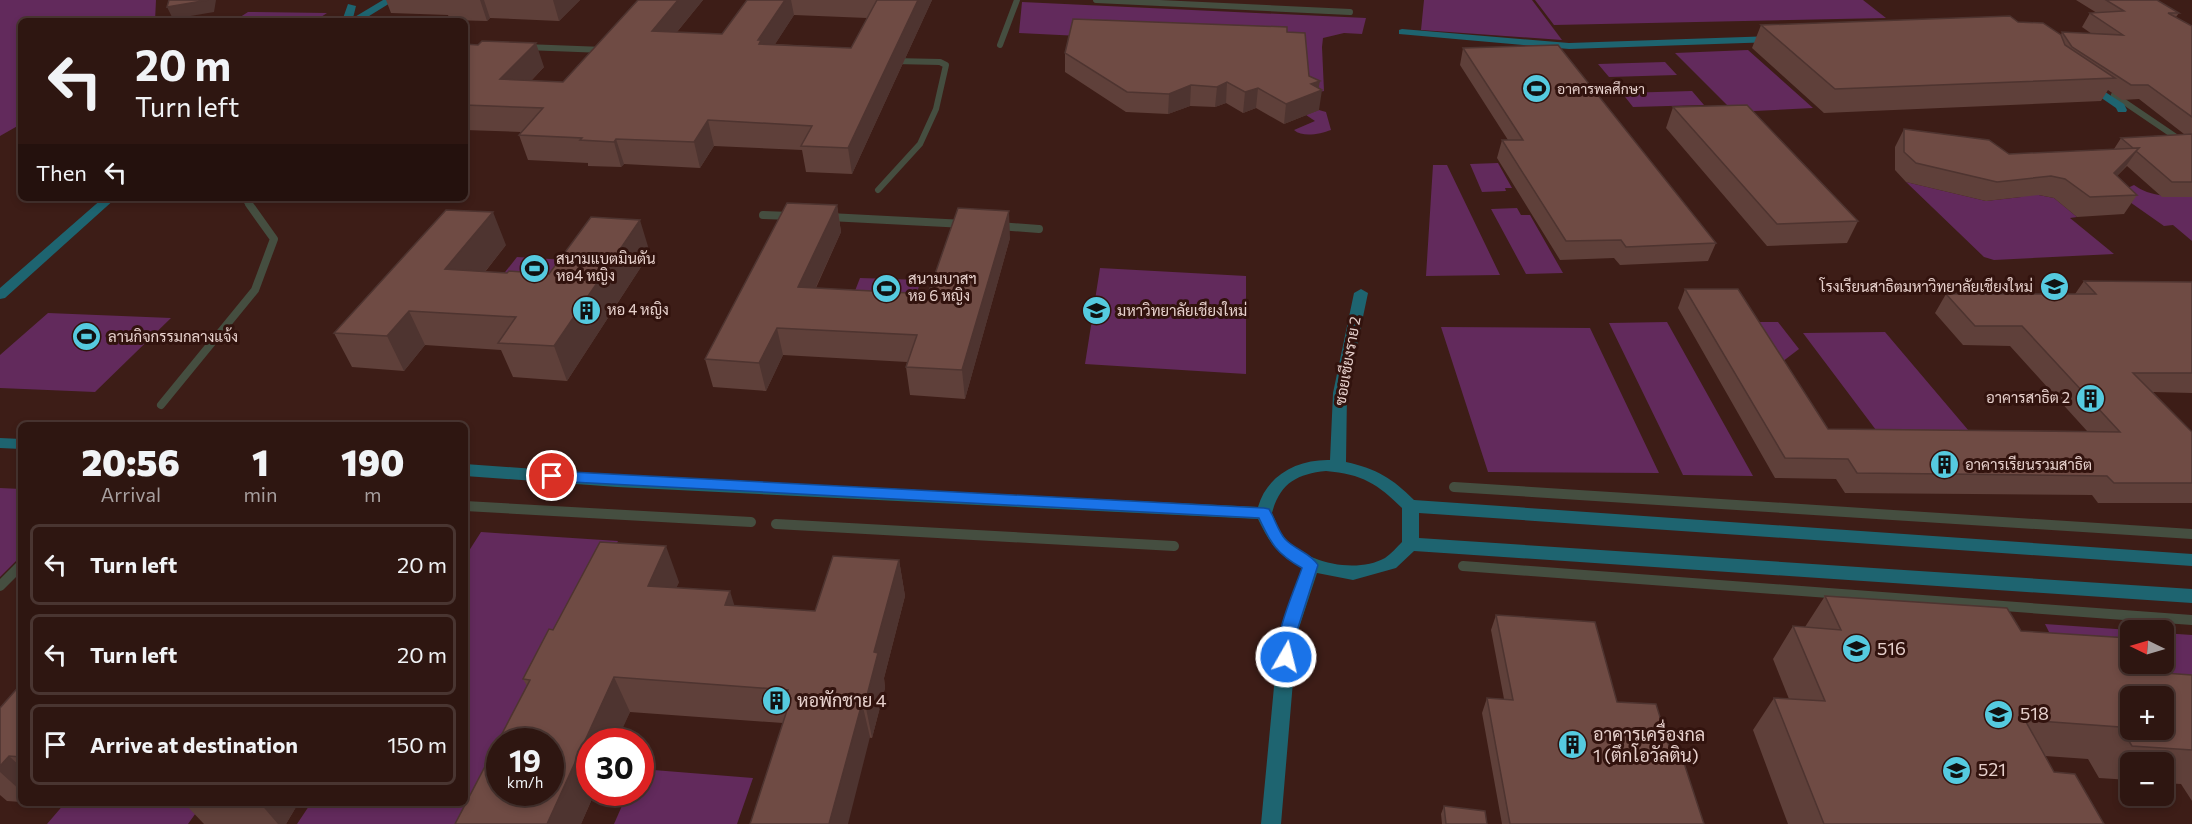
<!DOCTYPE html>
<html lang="en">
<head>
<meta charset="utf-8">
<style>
  body { margin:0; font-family:Commissioner,Sarabun,sans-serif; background:#361f1a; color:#f1f3f6; height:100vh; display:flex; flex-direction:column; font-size:22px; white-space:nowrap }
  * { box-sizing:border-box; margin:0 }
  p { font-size:20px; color:#a79f9f }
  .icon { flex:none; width:33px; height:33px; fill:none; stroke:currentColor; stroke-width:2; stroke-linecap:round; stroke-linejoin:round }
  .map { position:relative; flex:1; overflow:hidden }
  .details { position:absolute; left:18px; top:422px; width:450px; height:384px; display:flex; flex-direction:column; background:#2e1611; border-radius:9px; box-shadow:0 3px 9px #0003,0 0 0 2px #493531 }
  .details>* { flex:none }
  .guide { position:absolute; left:18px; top:18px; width:450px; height:183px; border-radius:9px; box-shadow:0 3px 9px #0003,0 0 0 2px #493531; background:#2e1611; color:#f1f3f6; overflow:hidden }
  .needle { width:39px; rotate:275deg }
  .tools { position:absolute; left:2120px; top:620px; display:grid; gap:12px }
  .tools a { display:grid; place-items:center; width:54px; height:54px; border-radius:9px; background:#2e1611; box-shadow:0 3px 9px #0003,0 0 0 2px #493531; font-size:30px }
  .speed { position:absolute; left:486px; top:728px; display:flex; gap:12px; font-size:30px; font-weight:700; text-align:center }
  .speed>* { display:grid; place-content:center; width:78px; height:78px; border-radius:50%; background:#2e1611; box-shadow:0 3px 9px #0003,0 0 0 2px #493531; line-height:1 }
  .speed small { font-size:15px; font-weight:400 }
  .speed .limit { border:9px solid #d22; background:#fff; color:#111 }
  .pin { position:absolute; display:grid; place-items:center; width:51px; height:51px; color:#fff; margin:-26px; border:3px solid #fff; border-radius:50%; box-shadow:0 2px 6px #0007 }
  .me { position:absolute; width:66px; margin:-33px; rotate:8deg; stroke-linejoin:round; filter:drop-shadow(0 0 4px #0008) }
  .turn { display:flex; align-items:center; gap:21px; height:126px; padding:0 18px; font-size:27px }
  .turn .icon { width:78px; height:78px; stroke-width:2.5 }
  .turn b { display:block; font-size:42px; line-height:51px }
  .then { display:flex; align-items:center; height:57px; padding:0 18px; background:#0003; gap:12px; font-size:22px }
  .eta { display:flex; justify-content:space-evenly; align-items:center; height:102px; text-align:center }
  .eta b { font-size:36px; font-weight:800; line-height:42px }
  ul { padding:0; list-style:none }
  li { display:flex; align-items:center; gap:18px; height:81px; margin:0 12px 9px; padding:0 6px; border:3px solid #493531; border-radius:9px }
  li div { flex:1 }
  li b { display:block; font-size:22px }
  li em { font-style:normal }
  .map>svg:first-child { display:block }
  .green { fill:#622a5c }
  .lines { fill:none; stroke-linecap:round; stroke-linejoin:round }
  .stream-far2 { stroke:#454e40; stroke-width:6 }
  .stream-far1 { stroke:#454e40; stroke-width:8 }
  .stream { stroke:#454e40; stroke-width:10 }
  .minor { fill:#1e6470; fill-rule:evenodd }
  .wall { fill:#5f403a; fill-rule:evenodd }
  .shaded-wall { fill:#4e3430 }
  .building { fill:#6f4b44; stroke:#4e3430; stroke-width:1.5; fill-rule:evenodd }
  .route { fill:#1a73e8; stroke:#114b97; stroke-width:1.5 }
  .labels { text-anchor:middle; stroke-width:6; stroke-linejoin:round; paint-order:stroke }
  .far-poi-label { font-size:14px; fill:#e7d1cd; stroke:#32130e; text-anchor:start }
  .poi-label { font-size:15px; fill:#e7d1cd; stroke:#32130e; text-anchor:start }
  .street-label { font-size:15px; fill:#e7d1cd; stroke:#32130e }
  .near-poi-label { font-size:18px; fill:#e7d1cd; stroke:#32130e; text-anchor:start }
</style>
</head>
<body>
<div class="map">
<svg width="2192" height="824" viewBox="0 0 2192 824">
  <rect width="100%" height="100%" fill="#3d1d17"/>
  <path class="green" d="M 0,0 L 156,0 L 155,21 L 21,21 L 21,124 L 0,136 Z
    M 1424,0 L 1532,0 L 1562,40 L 1421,30 Z
    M 1535,0 L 1863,0 L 1886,18 L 1554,25 Z
    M 1022,2 L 1366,18 L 1362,34 L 1344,33 L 1323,38 L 1322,47 L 1324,91 L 1319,92 L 1284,46 L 1019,33 Z
    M 248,12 L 327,13 L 315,21 L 234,21 Z
    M 1748,50 L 1813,108 L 1734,112 L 1675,53 Z
    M 1665,62 L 1677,75 L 1609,77 L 1598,64 Z
    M 1692,91 L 1704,105 L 1633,107 L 1622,93 Z
    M 1319,110 L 1326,112 L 1331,130 C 1320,134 1303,138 1294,130 L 1315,121 L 1306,115 Z
    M 1498,163 L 1512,188 L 1505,188 L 1506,191 L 1482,192 L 1470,164 Z
    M 1433,165 L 1447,165 L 1500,275 L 1426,276 Z
    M 1906,182 L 1986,201 L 2021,197 L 2018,191 L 2054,198 L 2077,217 L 2070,218 L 2114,254 L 1994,260 L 1984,257 Z
    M 2134,185 C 2150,197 2172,197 2192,197 L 2192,241 L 2173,225 L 2164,226 L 2117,193 Z
    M 1517,208 L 1521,215 L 1530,215 L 1563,273 L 1526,274 L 1491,209 Z
    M 517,257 L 567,260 L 553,278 L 502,276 Z
    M 1100,268 L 1246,276 L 1246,374 L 1085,364 Z
    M 860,278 L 921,280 L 915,299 L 853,296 Z
    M 48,313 L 171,318 L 95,392 L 0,388 L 0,355 Z
    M 1667,322 L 1753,476 L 1683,475 L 1609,323 Z
    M 1739,322 L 1778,322 L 1799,349 L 1778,365 Z
    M 1441,327 L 1590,328 L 1659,473 L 1488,472 Z
    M 1885,332 L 1980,444 L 1888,446 L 1803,333 Z
    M 0,488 L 21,489 L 21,556 L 0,577 Z
    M 481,532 L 618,541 L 516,741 L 500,741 L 474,824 L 297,824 L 311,803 L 465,802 L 465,557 Z
    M 2045,624 L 2130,630 L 2130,663 L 2163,663 L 2163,633 L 2192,635 L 2192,710 L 2163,696 L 2130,696 L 2053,640 Z
    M 641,769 L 753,778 L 737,824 L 614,824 L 628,792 L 640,792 Z
    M 65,803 L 203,803 L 188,824 L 47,824 Z"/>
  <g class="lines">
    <path class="stream-far2" d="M 1096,0 L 1350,12
      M 1000,45 L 1017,0
      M 525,47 L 604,50
      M 2114,95 L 2192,148
      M 878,190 L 920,144 L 936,109 L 946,65 L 940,62 L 894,61
      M 244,198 L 250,206"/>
    <path class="stream-far1" d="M 763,215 L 791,216
      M 829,217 L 965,224
      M 999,226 L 1039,229
      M 161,405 L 255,290 L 274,239 L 249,204"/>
    <path class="stream" d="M 1454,487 L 2192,534
      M 465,506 L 751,522
      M 776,524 L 1174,546
      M 1463,566 L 2192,620
      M 0,586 L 21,565"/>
    <path class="minor" d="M 383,0 L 395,0 L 361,21 L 342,21 L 348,4 L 356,6 L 353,18 Z
      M 1402,29 L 1569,43 L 1774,36 L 1779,39 L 1774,42 L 1569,49 L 1399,34 L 1399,30 Z
      M 2088,81 L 2124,104 L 2127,110 L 2126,112 L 2118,112 L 2116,108 L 2084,86 L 2083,84 Z
      M 103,198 L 116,198 L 5,298 L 0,299 L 0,288 Z
      M 1361,289 L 1368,293 L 1347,393 L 1346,462 C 1377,469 1392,478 1414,500 L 2192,554 L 2192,566 L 1419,513 L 1419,538 L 2192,589 L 2192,603 L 1414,551 L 1396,568 L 1353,580 L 1317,573 L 1297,634 L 1281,824 L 1261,824 L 1279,634 L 1302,568 C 1277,554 1270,544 1258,519 L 617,487 L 465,476 L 465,464 L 617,475 L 1258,507 C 1267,475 1298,459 1330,460 L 1333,393 L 1354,293 ZM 1326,471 C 1362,474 1378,484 1402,508 L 1402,542 C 1397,547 1391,554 1385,558 C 1356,574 1305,563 1285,538 C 1279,532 1276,521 1272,513 C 1280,483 1297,474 1326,471 Z
      M 0,438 L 21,439 L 21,449 L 0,448 Z"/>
  </g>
  <path class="wall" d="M 386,0 L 580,0 L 559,21 L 490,18 L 487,21 L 450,20 L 448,15 L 391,13 Z
    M 638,0 L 703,0 L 677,32 L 722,34 L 747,0 L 932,0 L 852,174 L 806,172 L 802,150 L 714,146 L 700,168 L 624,164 L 621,167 L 588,166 L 588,163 L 528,160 L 519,135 L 521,132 L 465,130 L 465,44 L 544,67 L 531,81 L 563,82 ZM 794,15 L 867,18 L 851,48 L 775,44 Z
    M 2076,0 L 2157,0 L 2179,13 L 2176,17 L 2192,26 L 2192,197 L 2162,197 L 2127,166 L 2117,176 L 2137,195 L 2124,214 L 2077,217 L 2054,198 L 2039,195 L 1986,201 L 1906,182 L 1895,170 L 1895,147 L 1904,129 L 2009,154 L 2114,149 L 2121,138 L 2184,134 L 2139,99 L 2122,100 L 2108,90 L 2101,101 L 1824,113 L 1752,48 L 1761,25 L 2018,22 L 2061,35 L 2062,32 L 2092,34 L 2082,27 L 2090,13 L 2097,13 Z
    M 1287,32 L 1309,76 L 1319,88 L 1319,110 L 1284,124 L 1256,108 L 1243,113 L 1226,103 L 1215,107 L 1190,106 L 1168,114 L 1126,112 L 1065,72 L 1065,53 Z
    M 1463,48 L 1716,243 L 1708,261 L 1620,265 L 1614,258 L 1560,260 L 1497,158 L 1502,140 L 1508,140 L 1460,65 Z
    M 1673,107 L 1858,221 L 1847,243 L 1767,246 L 1666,128 Z
    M 837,205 L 841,232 L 816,288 L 928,294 L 1010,238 L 965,399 L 910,395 L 906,367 L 907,362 L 783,355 L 766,391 L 713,387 L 705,359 Z
    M 506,245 L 485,272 L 507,273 L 549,274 L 650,253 L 567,381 L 513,377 L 501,350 L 425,345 L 404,371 L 352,367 L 334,333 Z
    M 2084,281 L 2192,282 L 2192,393 L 2153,392 L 2192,432 L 2192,503 L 2098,503 L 2092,495 L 1845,493 L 1836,479 L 1775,478 L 1678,308 L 1685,289 L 1828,429 L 2087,431 L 2010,346 L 1963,345 L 1935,313 L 1946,294 L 2075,294 Z
    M 899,560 L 905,596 L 884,678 L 885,688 L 872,738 L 783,723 L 630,712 L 590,792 L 595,792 L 581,824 L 527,686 L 523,679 L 553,630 L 679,582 L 676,588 L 735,606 L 815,611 Z
    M 1825,596 L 2021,631 L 2151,672 L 2192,675 L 2192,801 L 2181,784 L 2163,783 L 2163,762 L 2130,762 L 2130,780 L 2099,778 L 2088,759 L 2045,756 L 2054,772 L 2104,824 L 1788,824 L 1753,730 L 1774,698 L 1789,699 L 1773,659 L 1793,626 L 1805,627 Z
    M 1496,615 L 1617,702 L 1672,756 L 1704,824 L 1502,824 L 1482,713 L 1487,698 L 1504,699 L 1491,630 Z
    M 21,684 L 21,802 L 7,801 L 0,795 L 0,708 Z
    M 183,802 L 299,802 L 286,824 L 204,824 Z
    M 1444,806 L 1487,824 L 1442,824 L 1441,814 Z"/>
  <path class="shaded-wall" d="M 208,0 L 216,0 L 214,12 L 173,19 L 167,7 Z
    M 480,0 L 484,0 L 490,18 L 487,21 Z
    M 553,0 L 580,0 L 559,21 Z
    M 678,0 L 703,0 L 658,55 L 652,31 Z
    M 785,0 L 791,0 L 794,15 L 765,60 L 758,40 Z
    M 918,0 L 932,0 L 852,174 L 848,148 Z
    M 536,43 L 544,67 L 509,104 L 500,79 Z
    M 1320,81 L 1318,91 L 1322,90 L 1319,110 L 1284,124 L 1286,104 L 1311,84 Z
    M 1227,82 L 1226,103 L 1215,107 L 1217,87 Z
    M 1191,85 L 1190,106 L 1168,114 L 1169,94 Z
    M 1258,88 L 1256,108 L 1243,113 L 1245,92 Z
    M 708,120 L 714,146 L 700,168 L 694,142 Z
    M 616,139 L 624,164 L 621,167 L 614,142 Z
    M 2139,148 L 2126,166 L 2102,192 L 2114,173 Z
    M 837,205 L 841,232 L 803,315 L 798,287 Z
    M 1009,211 L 1010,238 L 965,399 L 962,370 Z
    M 493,212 L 506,245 L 460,303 L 445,269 Z
    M 640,220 L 650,253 L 567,381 L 554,346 Z
    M 409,311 L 425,345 L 404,371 L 387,336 Z
    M 777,328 L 783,355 L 766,391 L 759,363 Z
    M 666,546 L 679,582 L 662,621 L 648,586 Z
    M 899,560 L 905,596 L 884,678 L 885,688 L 872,738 L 865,703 L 874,652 Z
    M 730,591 L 741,627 L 725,605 Z
    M 614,677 L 630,712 L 617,741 L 590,741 L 590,792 L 595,792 L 581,824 L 547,824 Z
    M 862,703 L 870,737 L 848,824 L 829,824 Z
    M 9,756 L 21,767 L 21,791 L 0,772 L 0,766 Z
    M 259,802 L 299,802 L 286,824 L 278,824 Z"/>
  <path class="building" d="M 169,0 L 208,0 L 167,7 Z
    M 638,0 L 678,0 L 652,31 L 722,34 L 747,0 L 785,0 L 758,40 L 761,40 L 759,44 L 851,48 L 877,0 L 918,0 L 848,148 L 801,146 L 812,126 L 708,120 L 694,142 L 616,139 L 614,142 L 580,140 L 582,138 L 519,135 L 543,108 L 465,105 L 465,44 L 478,45 L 482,41 L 536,43 L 500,79 L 563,82 Z
    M 2106,0 L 2157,0 L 2179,13 L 2168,13 L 2192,26 L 2192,117 L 2148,85 L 2131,85 L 2072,47 L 2062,32 L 2123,35 L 2090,13 L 2124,11 Z
    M 2010,16 L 2018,22 L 2043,23 L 2061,35 L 2065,45 L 2115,78 L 1835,89 L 1761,25 Z
    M 1073,19 L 1287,27 L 1287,32 L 1305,33 L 1309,76 L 1320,81 L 1311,84 L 1322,90 L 1286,104 L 1258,88 L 1245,92 L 1227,82 L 1217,87 L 1191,85 L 1169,94 L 1127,92 L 1065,53 Z
    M 1558,45 L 1716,243 L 1626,247 L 1621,240 L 1566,241 L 1502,140 L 1523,140 L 1463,48 Z
    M 21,97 L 21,156 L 17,157 L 17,98 Z
    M 1747,105 L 1858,221 L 1777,224 L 1673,107 Z
    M 1904,129 L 1989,140 L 2009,154 L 2139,148 L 2114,173 L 2137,195 L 2090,197 L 2065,179 L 2051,176 L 1997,182 L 1916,163 L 1904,152 Z
    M 2192,134 L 2192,182 L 2172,182 L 2136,151 L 2139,148 L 2133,148 L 2121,138 Z
    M 787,203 L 837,205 L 798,287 L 928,294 L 958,208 L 1009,211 L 962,370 L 906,367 L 917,335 L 777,328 L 759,363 L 705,359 Z
    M 446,210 L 493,212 L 445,269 L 507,273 L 509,271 L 549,274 L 591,217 L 640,220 L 554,346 L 498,343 L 516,317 L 409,311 L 387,336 L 334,333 Z
    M 2084,281 L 2192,282 L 2192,373 L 2133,373 L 2192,432 L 2192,483 L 2114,483 L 2107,476 L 1857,473 L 1848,459 L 1785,458 L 1685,289 L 1738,289 L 1828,429 L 2120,432 L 2022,326 L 1975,326 L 1946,294 L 2096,294 Z
    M 600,542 L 666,546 L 648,586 L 730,591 L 725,605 L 815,611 L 833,556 L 899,560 L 874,652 L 878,653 L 865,703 L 862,703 L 829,824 L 750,824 L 791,698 L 785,698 L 788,690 L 614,677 L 547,824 L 455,824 L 530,680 L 523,679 L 549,629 L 553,630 ZM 500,741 L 550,741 L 550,792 L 500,792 Z
    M 1825,596 L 2007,608 L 2021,631 L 2129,638 L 2130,640 L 2130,663 L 2145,663 L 2151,672 L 2192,675 L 2192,750 L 2132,746 L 2120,727 L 2025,720 L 2054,772 L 2075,774 L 2104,824 L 1824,824 L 1774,698 L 1825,701 L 1793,626 L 1841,630 ZM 2130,696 L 2163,696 L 2163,729 L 2130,729 Z
    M 1496,615 L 1595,622 L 1617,702 L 1656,704 L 1672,756 L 1682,757 L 1704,824 L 1510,824 L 1487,698 L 1513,700 Z
    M 21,684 L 21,757 L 9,756 L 0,766 L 0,708 Z
    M 1444,806 L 1485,811 L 1487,824 L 1446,824 Z"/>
  <path class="route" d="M 552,471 L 1264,508 L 1269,509 C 1275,519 1278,531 1285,539 C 1294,549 1312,554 1318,565 L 1296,634 L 1292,662 L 1286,664 L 1280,662 C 1270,643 1295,589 1302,568 C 1277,554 1271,544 1259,518 L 552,481 L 545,476 Z"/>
  <defs>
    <symbol id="stadium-disc" viewBox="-11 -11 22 22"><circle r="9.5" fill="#55cadf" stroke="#32130e"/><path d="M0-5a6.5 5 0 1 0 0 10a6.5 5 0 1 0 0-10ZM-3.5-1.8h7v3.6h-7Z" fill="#111"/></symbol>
    <symbol id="school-disc" viewBox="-11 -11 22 22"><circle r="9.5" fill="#55cadf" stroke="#32130e"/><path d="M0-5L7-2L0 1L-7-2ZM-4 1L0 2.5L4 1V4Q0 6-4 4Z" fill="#111"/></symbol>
    <symbol id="building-disc" viewBox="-11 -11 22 22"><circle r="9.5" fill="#55cadf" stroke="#32130e"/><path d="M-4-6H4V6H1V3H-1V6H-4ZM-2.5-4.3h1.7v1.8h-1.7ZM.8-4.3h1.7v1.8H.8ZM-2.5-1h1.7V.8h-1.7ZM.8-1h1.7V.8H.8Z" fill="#111"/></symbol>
    <symbol id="university-disc" viewBox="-11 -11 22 22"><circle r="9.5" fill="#55cadf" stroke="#32130e"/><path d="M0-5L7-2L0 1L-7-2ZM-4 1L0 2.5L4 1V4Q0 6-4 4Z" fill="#111"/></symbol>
  </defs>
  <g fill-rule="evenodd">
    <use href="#stadium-disc" x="1520" y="72" width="33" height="33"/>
    <use href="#stadium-disc" x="518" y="252" width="33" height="33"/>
    <use href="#school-disc" x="2038" y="270" width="33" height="33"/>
    <use href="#stadium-disc" x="870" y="272" width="33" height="33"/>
    <use href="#building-disc" x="570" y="294" width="33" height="33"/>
    <use href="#university-disc" x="1080" y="294" width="33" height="33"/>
    <use href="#stadium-disc" x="70" y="320" width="33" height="33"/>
    <use href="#building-disc" x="2074" y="382" width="33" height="33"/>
    <use href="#building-disc" x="1928" y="448" width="33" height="33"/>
    <use href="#university-disc" x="1840" y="632" width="33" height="33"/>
    <use href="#building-disc" x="760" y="684" width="33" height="33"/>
    <use href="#university-disc" x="1982" y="698" width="33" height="33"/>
    <use href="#building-disc" x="1556" y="728" width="33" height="33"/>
    <use href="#university-disc" x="1940" y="754" width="33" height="33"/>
  </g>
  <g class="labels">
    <g class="far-poi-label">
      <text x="1557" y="94">อาคารพลศึกษา</text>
    </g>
    <g class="poi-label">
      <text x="556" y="264">สนามแบตมินตัน<tspan x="556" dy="17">หอ4 หญิง</tspan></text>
      <text x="908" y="284">สนามบาสฯ<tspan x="908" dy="17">หอ 6 หญิง</tspan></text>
      <text x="2033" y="292" text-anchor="end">โรงเรียนสาธิตมหาวิทยาลัยเชียงใหม่</text>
      <text x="607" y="315">หอ 4 หญิง</text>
      <text x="1117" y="316">มหาวิทยาลัยเชียงใหม่</text>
      <text x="108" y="342">ลานกิจกรรมกลางแจ้ง</text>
      <text x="2070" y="403" text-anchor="end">อาคารสาธิต 2</text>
      <text x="1965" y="470">อาคารเรียนรวมสาธิต</text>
    </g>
    <g class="street-label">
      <text transform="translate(1348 361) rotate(-80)" y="5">ซอยเชียงราย 2</text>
    </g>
    <g class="near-poi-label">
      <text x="1877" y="655">516</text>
      <text x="797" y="707">หอพักชาย 4</text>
      <text x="2020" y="720">518</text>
      <text x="1593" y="741">อาคารเครื่องกล<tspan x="1593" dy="21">1 (ตึกโอวัลติน)</tspan></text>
      <text x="1978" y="776">521</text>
    </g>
  </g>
</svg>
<div class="tools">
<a><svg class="needle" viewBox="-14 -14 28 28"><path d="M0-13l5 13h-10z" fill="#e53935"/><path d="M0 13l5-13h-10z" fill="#a79f9f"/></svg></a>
<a>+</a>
<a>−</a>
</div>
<div class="speed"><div>19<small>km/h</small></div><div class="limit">30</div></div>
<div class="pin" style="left:552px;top:476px;background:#d93025"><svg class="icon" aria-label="arrive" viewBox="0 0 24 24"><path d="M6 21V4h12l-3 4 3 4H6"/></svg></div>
<svg class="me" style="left:1286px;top:657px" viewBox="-20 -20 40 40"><circle r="17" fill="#1a73e8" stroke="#fff" stroke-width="3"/><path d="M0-11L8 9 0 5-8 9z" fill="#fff"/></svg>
<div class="guide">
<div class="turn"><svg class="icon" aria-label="left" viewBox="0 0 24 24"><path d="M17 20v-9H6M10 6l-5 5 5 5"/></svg><div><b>20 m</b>Turn left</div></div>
<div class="then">Then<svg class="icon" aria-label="left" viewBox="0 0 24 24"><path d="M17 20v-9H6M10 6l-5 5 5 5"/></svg></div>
</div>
<section class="details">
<div class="eta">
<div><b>20:56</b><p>Arrival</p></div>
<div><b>1</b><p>min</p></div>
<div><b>190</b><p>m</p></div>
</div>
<ul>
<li><svg class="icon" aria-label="left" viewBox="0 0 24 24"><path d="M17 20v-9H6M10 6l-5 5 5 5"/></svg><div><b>Turn left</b></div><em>20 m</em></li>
<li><svg class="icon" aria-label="left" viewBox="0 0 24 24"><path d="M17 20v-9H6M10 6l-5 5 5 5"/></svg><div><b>Turn left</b></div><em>20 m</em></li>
<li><svg class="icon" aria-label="arrive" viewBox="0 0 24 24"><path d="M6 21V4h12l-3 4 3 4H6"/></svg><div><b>Arrive at destination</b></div><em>150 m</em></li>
</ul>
</section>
</div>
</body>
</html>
